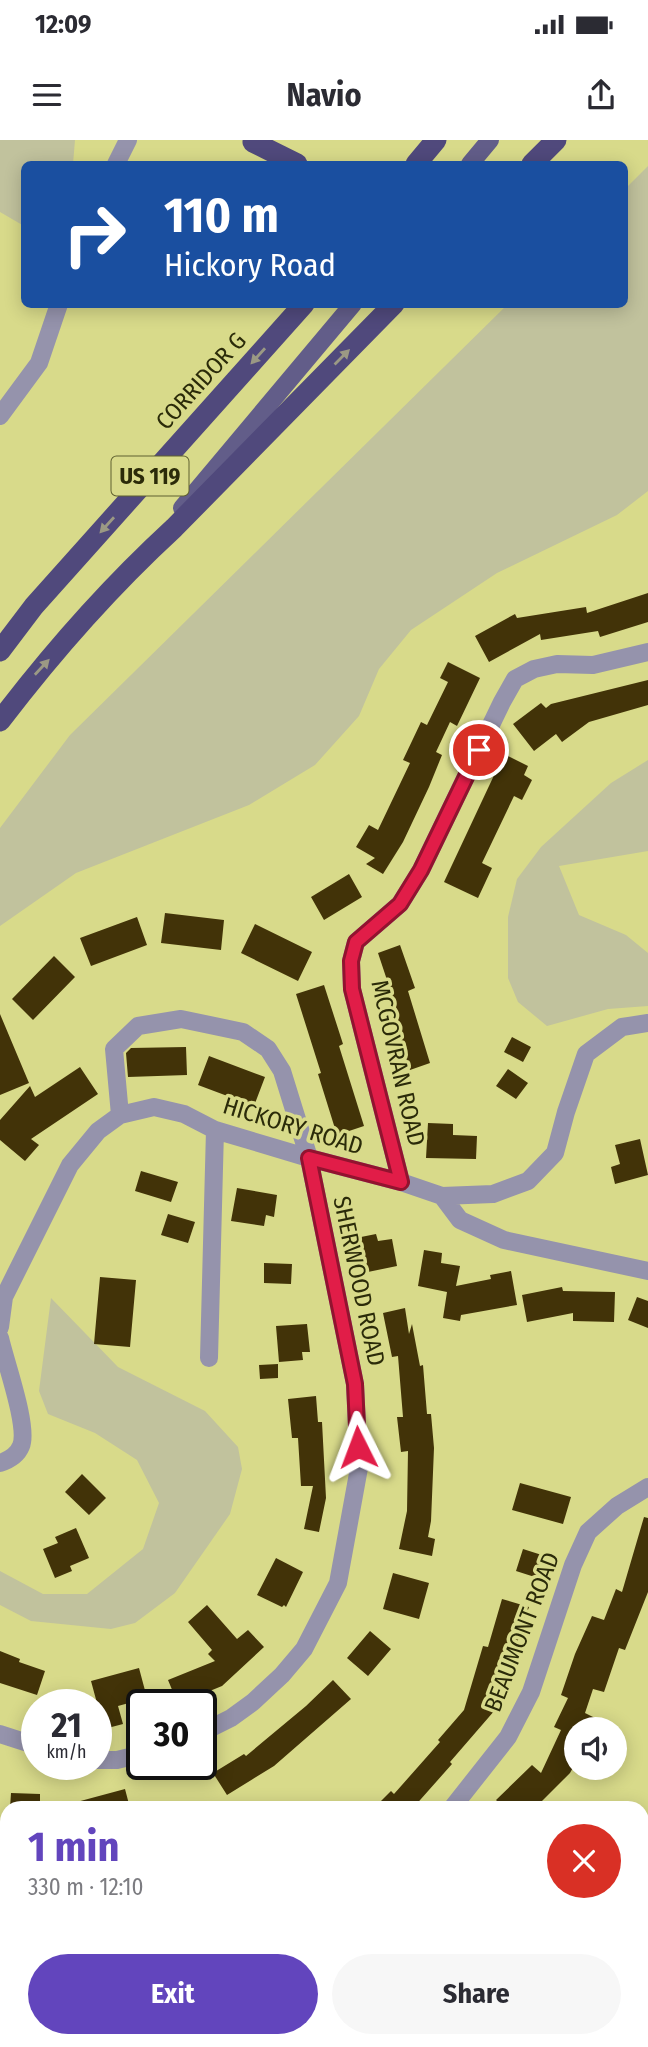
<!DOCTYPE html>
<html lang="en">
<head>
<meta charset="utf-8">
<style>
  body { margin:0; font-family:"Fira Sans Condensed",sans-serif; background:#f7f7f7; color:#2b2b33; height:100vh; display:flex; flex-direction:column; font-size:26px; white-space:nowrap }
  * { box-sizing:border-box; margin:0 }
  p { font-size:23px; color:#7c7c81 }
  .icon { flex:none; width:38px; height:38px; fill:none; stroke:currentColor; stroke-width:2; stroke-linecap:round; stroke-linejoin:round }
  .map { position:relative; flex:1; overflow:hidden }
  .details { position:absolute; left:0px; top:1661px; width:649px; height:247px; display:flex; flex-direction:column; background:#fff; border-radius:21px 21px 0 0; box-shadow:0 4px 18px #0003 }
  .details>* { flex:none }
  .guide { position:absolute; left:21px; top:21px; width:607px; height:147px; border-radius:10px; box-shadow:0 4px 18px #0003; background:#1a4fa0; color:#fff; overflow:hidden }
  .fabs { position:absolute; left:564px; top:1577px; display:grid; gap:14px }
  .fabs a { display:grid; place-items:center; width:63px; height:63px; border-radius:50%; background:#fff; box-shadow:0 4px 18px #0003; font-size:35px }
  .speed { position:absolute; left:21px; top:1549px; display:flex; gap:14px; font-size:35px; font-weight:700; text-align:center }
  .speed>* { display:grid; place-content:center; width:91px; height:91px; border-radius:50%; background:#fff; box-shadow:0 4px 18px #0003; line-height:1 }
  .speed small { font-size:18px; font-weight:400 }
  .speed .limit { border:4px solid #111; border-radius:10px; background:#fff; color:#111 }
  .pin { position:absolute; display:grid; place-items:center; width:60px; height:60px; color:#fff; margin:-30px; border:4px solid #fff; border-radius:50%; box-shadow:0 2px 7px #0007 }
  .me { position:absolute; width:77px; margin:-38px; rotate:357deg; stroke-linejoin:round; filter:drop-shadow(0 0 5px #0008) }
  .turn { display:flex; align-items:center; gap:24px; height:147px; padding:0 28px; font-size:32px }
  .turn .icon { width:91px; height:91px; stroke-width:2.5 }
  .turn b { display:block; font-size:49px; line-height:60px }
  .round { display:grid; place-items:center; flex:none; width:74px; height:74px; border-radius:37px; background:#f7f7f7 }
  .overview { display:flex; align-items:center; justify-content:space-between; height:119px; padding:0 28px }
  h1 { font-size:42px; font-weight:700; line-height:52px; color:#6245bd }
  .primary-button { display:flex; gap:14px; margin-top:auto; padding:14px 28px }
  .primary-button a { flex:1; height:80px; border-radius:42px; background:#6245bd; color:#fff; font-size:28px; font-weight:700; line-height:80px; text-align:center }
  .primary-button a+a { background:#f7f7f7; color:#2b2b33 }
  .status { display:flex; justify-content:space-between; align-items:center; height:49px; padding:0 35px; background:#fff; direction:ltr }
  .status svg { height:19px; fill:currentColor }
  header { display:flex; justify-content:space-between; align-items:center; height:91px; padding:0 28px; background:#fff; font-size:32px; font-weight:700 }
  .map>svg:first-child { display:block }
  .green { fill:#c1c29d }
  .building { fill:#423308 }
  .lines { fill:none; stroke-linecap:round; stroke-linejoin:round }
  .minor { stroke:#9593ac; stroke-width:18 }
  .major { stroke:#625d89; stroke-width:18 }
  .highway { stroke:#50497c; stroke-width:21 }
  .oneway { fill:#9b9984 }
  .route-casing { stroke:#92132f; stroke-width:18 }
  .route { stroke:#e11d48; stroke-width:12 }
  .labels { text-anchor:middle; stroke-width:7; stroke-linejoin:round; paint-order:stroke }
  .shield { fill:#d8da8a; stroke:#5f6030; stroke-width:2 }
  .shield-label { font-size:23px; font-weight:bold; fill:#2b2b09 }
  .street-label { font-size:24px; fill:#2b2b09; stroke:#d8da8a }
</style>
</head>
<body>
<div class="status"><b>12:09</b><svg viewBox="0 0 49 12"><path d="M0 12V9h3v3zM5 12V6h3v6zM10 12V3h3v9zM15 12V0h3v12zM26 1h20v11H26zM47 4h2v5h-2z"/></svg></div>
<header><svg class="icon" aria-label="menu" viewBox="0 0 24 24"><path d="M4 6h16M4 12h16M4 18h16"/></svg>Navio<svg class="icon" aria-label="share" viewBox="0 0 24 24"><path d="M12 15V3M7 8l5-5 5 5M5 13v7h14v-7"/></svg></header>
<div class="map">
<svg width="648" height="1907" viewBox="0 0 648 1907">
  <rect width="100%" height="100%" fill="#d8da8a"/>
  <path class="green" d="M 0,0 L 75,0 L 73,24 L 24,24 L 24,86 L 0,72 Z
    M 648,26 L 648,351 L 617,375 L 497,433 L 411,490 L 379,529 L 359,576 L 315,625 L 249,665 L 76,733 L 0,786 L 0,688 L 70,595 L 507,165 L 625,164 L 625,49 Z
    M 648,620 L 648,711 L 559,726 L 579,775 L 626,795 L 648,813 L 648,866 L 608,869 L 547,886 L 518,862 L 508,838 L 508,777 L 517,739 L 541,707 L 611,643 Z
    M 51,1158 L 118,1227 L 205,1271 L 238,1307 L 242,1329 L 230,1374 L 175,1453 L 135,1483 L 111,1489 L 31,1481 L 0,1465 L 0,1431 L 43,1454 L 87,1454 L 143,1409 L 159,1363 L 137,1320 L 95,1293 L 48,1274 L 39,1251 Z
    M 241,1901 L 241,1900 L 369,1901 L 357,1907 L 229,1907 Z"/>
  <path class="building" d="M 648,453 L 648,482 L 600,497 L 598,491 L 541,500 L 540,494 L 489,522 L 475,496 L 515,474 L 517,478 L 586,467 L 587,473 Z
    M 448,522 L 480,538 L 457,586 L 450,582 L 436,612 L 442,615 L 429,647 L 403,702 L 383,734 L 366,724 L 375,718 L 356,707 L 369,685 L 378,690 L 410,623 L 403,620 L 421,582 L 427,585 L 448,542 L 440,538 Z
    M 648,540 L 648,565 L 589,582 L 562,602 L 556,594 L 534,611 L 513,584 L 541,563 L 546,568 L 551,564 Z
    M 504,614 L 528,626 L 524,635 L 532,640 L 522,660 L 514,656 L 482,723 L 492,728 L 478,758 L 444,742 Z
    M 349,734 L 362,757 L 324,780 L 311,757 Z
    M 165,773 L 224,780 L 221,810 L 161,803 Z
    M 137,777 L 147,805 L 91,826 L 80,798 Z
    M 255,784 L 312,812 L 298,841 L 241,813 Z
    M 400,805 L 415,848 L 408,851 L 430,923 L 410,930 L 392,875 L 398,873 L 378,813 Z
    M 54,816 L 75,837 L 33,880 L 12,859 Z
    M 324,845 L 343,904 L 339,906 L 364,986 L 337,995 L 318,934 L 321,933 L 296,854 Z
    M 0,874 L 29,943 L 0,955 Z
    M 512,897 L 531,907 L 523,922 L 504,912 Z
    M 186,907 L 187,935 L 128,937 L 126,913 L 131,908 Z
    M 209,916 L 265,937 L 254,966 L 198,945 Z
    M 80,927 L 98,954 L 31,999 L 39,1005 L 25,1021 L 0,1000 L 0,980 L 30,946 L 35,957 Z
    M 508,929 L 528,943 L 516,959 L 496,946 Z
    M 428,983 L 453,984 L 453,995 L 477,996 L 476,1019 L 426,1018 Z
    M 640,999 L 648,1035 L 615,1044 L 611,1027 L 620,1024 L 615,1005 Z
    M 141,1031 L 178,1042 L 171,1062 L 135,1051 Z
    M 237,1048 L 277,1055 L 274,1077 L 266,1075 L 264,1086 L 231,1081 Z
    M 168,1074 L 195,1082 L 188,1103 L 161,1095 Z
    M 376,1094 L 378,1101 L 392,1099 L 397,1126 L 363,1133 L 356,1098 Z
    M 424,1110 L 442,1113 L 441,1123 L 460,1126 L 456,1146 L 491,1139 L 490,1135 L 511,1131 L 517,1165 L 461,1175 L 460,1181 L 443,1178 L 447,1152 L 418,1146 Z
    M 264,1123 L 292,1124 L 291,1144 L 264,1143 Z
    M 100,1137 L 136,1140 L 130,1207 L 94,1204 Z
    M 562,1147 L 563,1151 L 615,1152 L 614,1182 L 573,1181 L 573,1173 L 527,1182 L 522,1155 Z
    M 637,1157 L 648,1161 L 648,1188 L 628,1180 Z
    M 405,1168 L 409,1194 L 412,1184 L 420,1226 L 423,1225 L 427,1274 L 431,1274 L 434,1308 L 431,1381 L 428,1397 L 435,1399 L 432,1416 L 399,1409 L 407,1371 L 408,1311 L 401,1312 L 397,1277 L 403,1277 L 398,1216 L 392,1217 L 383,1173 Z
    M 307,1184 L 310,1212 L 302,1212 L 303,1220 L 279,1222 L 276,1186 Z
    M 278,1224 L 278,1238 L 260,1239 L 259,1225 Z
    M 316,1256 L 318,1282 L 322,1282 L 326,1358 L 319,1392 L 304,1389 L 313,1346 L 301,1346 L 298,1298 L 292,1298 L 288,1259 Z
    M 82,1334 L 106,1358 L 89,1375 L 65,1352 Z
    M 520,1343 L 571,1357 L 563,1384 L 512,1370 Z
    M 644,1377 L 648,1378 L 648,1452 L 625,1510 L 619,1508 L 604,1552 L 593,1549 L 585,1573 L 617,1589 L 576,1589 L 576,1622 L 570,1633 L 535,1668 L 504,1668 L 496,1660 L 532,1625 L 541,1633 L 561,1590 L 554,1587 L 568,1558 L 561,1555 L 575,1514 L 592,1476 L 604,1480 L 616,1449 L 622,1452 Z
    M 76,1388 L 89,1418 L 70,1426 L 72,1431 L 55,1438 L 43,1409 L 58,1403 L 55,1397 Z
    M 523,1409 L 548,1417 L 541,1439 L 516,1431 Z
    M 276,1418 L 303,1432 L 286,1467 L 284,1465 L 282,1467 L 257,1455 Z
    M 393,1433 L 429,1443 L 419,1479 L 383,1469 Z
    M 502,1459 L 529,1467 L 495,1570 L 450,1622 L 452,1624 L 413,1668 L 374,1668 L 391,1651 L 394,1654 L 440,1602 L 438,1600 L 464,1570 L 483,1506 L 488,1507 Z
    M 207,1465 L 237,1499 L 248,1490 L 264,1507 L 222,1546 L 178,1564 L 168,1540 L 215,1521 L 208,1514 L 212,1510 L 188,1482 Z
    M 370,1491 L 391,1509 L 368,1536 L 347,1518 Z
    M 0,1511 L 20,1519 L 19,1522 L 45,1531 L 37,1555 L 0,1543 Z
    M 139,1528 L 147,1558 L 118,1566 L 123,1584 L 104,1589 L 91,1541 Z
    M 333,1540 L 351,1559 L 274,1626 L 227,1655 L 213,1633 L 244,1614 L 246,1616 L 306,1566 Z
    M 125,1649 L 130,1668 L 74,1668 L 73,1663 Z
    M 11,1653 L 40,1654 L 40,1668 L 10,1668 Z"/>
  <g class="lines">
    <path class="minor" d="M 116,24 L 128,0
      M 0,276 L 39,223 L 59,164
      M 120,975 L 114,909 L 138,886 L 181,879 L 243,892 L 268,909 L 282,931 L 309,1018 L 355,1244 L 359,1328 L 338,1443 L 304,1509 L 282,1535 L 253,1562 L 231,1578 L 201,1593
      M 401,1042 L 352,849 L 351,821 L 356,802 L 400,764 L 421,730 L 502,562 L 515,539 L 534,529 L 557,524 L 593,525 L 648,512
      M 442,1056 L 460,1080 L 504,1100 L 648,1131
      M 0,1187 L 4,1157 L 70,1025 L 98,991 L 120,975 L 154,967 L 184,974 L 215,990 L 309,1018 L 401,1042 L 442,1056 L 493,1054 L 528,1041 L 555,1013 L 566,972 L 586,914 L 622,887 L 648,883
      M 0,1198 C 5,1221 29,1287 21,1306 C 17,1316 9,1320 0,1323
      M 209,1218 L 215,990
      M 0,1594 L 37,1606
      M 96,1620 L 117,1620 L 142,1614
      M 452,1668 L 508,1597 L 531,1552 L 573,1425 L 588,1392 L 617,1366 L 648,1347
      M 0,1805 L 7,1804
      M 642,1874 L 648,1875
      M 491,1907 L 500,1900"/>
    <path class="major" d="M 470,24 L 490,0
      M 182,368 L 353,164"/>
    <path class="highway" d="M 253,2 L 297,24
      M 416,24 L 436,0
      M 532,24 L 556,0
      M 0,511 L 34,466 L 304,164
      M 0,581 C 51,514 112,445 174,388 L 394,164"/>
  </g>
  <defs><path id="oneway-solid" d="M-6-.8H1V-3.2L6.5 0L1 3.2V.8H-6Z" transform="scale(1.75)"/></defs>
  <g class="oneway">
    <use href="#oneway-solid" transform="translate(258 216) rotate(132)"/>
    <use href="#oneway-solid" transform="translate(342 217) rotate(-45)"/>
    <use href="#oneway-solid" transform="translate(107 385) rotate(132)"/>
    <use href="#oneway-solid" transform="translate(42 527) rotate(-47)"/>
  </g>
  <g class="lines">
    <defs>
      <path id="route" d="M 358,1307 L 355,1244 L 309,1018 L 401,1042 L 352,849 L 351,821 L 356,802 L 400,764 L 421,730 L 479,610"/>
    </defs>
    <use href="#route" class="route-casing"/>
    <use href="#route" class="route"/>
  </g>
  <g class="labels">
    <rect class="shield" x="111.5" y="316.5" width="77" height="39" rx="5"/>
    <g class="shield-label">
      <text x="150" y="344">US 119</text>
    </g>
    <g class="street-label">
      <text transform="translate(201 241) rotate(-48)" y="8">CORRIDOR G</text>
      <text transform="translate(398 923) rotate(77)" y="8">MCGOVRAN ROAD</text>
      <text transform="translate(293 986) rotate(17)" y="8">HICKORY ROAD</text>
      <text transform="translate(359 1141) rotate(78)" y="8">SHERWOOD ROAD</text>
      <text transform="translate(522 1492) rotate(-69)" y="8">BEAUMONT ROAD</text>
    </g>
  </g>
</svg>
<div class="fabs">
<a><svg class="icon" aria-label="sound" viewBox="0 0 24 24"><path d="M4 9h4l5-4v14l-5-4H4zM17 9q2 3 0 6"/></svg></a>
</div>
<div class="speed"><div>21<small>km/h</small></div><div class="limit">30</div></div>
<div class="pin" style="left:479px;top:610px;background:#d93025"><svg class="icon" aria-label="arrive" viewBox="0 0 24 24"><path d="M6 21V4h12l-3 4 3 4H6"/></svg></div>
<svg class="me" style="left:358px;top:1307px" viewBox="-20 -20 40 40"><path d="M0-17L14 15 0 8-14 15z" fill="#e11d48" stroke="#fff" stroke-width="4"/></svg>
<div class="guide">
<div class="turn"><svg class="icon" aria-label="right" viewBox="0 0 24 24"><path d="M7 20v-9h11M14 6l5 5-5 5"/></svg><div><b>110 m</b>Hickory Road</div></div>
</div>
<section class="details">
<div class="overview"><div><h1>1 min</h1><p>330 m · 12:10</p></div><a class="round" style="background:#d93025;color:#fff"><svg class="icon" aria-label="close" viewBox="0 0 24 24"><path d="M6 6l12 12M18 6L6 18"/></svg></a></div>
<div class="primary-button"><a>Exit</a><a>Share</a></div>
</section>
</div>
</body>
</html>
